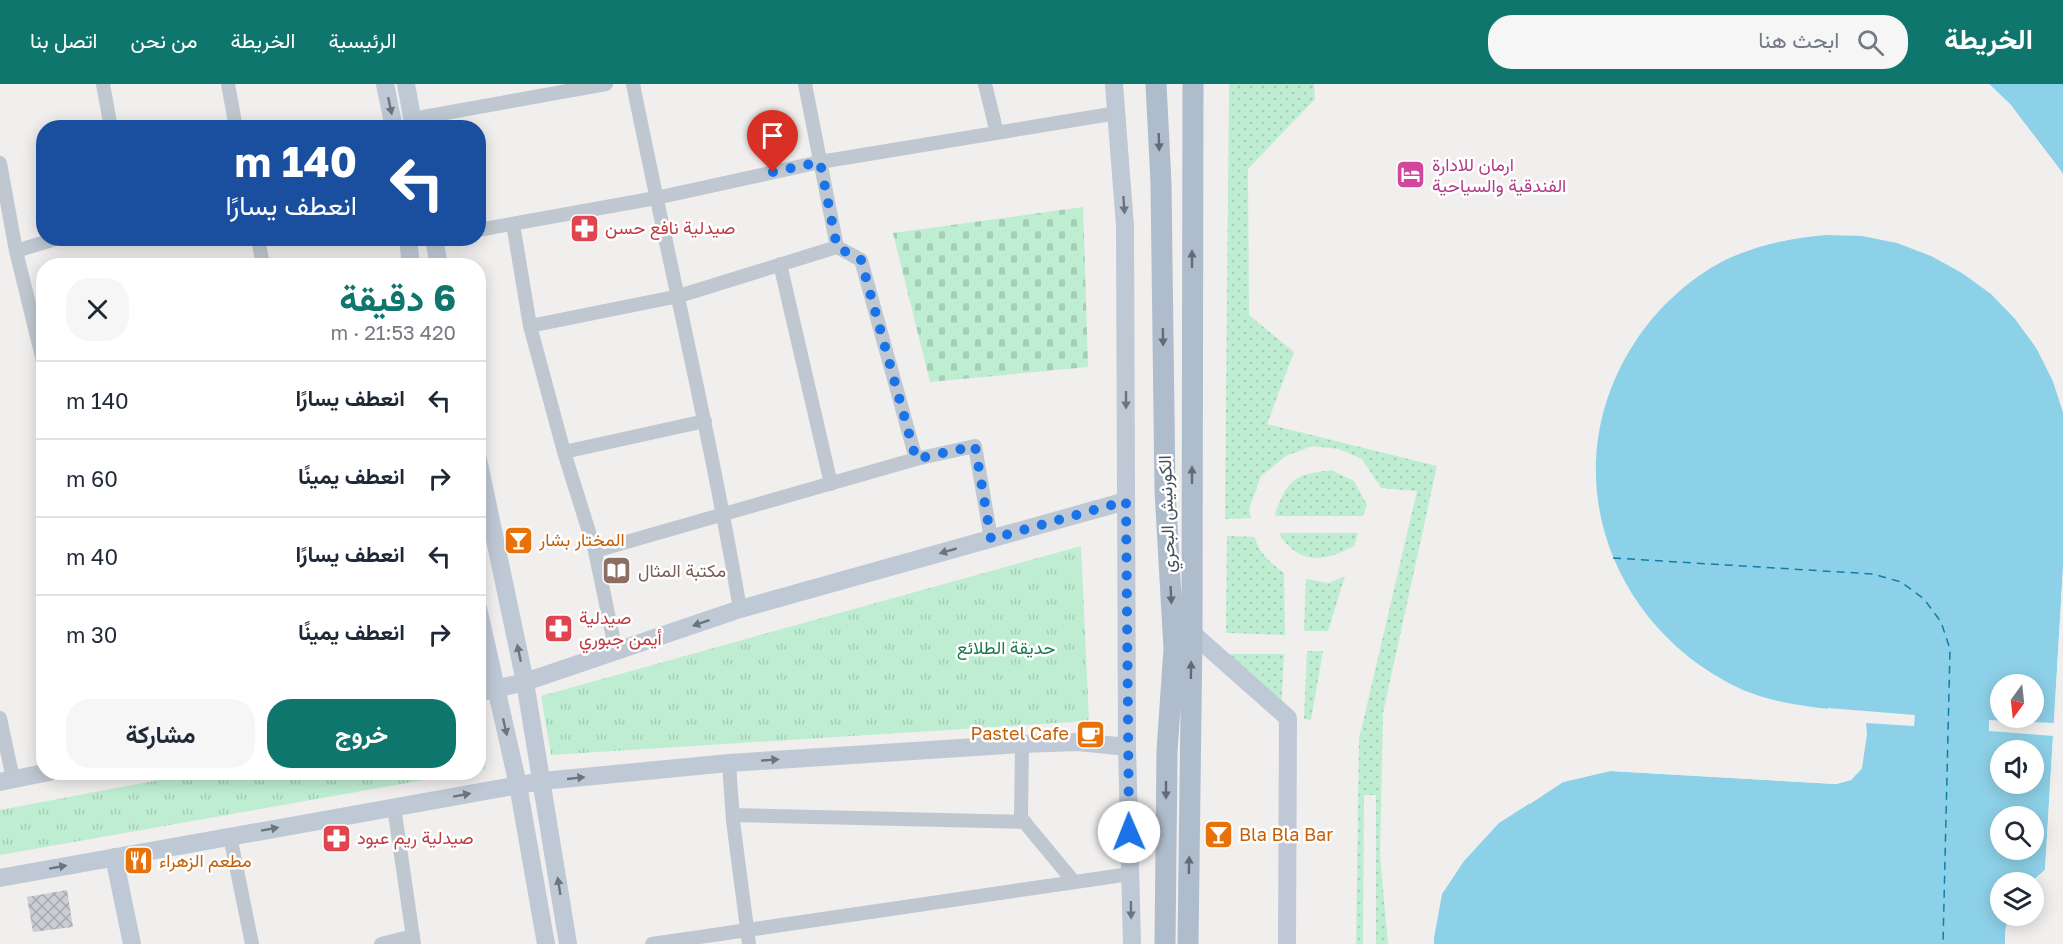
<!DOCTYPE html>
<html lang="ar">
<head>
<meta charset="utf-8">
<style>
  body { margin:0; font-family:"Golos Text",Vazirmatn,sans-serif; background:#f6f6f7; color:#1f2937; direction:rtl; height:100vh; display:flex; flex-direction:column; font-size:22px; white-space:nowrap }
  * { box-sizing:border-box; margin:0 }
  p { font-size:20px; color:#747a83 }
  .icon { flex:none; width:33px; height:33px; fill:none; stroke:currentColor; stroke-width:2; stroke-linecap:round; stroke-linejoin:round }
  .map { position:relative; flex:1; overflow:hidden; direction:ltr }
  .details { position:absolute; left:36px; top:174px; width:450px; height:522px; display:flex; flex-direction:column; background:#fff; border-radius:24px; box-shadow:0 3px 15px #0003; direction:rtl }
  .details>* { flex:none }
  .top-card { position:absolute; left:36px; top:36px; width:450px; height:126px; border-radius:24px; box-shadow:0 3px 15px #0003; direction:rtl; background:#1a4fa0; color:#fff; overflow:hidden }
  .needle { width:39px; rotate:195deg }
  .controls { position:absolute; left:1990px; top:590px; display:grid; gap:12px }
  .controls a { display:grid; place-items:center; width:54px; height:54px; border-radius:50%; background:#fff; box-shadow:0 3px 15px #0003; font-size:30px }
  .pin { position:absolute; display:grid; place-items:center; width:51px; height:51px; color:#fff; margin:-62px -26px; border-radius:50% 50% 50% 0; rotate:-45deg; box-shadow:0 0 6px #0007 }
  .pin .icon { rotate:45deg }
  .me { position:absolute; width:66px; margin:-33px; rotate:359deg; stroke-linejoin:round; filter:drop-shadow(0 0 4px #0008) }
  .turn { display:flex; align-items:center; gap:21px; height:126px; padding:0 30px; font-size:27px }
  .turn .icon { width:78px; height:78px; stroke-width:2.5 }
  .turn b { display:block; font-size:42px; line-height:51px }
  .round { display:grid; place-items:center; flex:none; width:63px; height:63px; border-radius:24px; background:#f6f6f7 }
  .overview { display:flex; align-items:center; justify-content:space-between; height:102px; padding:0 30px }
  h1 { font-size:36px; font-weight:700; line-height:45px; color:#0f766e }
  .button { display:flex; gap:12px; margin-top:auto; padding:12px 30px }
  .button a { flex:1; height:69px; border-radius:24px; background:#0f766e; color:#fff; font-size:24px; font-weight:700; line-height:69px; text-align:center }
  .button a+a { background:#f6f6f7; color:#1f2937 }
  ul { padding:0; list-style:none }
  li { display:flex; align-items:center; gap:18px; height:78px; padding:0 30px; border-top:2px solid #e0e1e3 }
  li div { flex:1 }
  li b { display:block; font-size:22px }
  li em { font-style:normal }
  header { display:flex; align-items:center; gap:36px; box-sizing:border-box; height:84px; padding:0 30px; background:#0f766e; color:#fff }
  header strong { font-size:28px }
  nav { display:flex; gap:33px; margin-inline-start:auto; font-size:21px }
  .search { width:420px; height:54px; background:#f6f6f7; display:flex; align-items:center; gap:15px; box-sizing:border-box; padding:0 21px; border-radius:24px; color:#747a83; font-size:22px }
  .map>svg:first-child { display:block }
  .grass { fill:url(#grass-dots) }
  .cemetery { fill:url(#cemetery-stones) }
  .park { fill:url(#park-tufts) }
  .water { fill:#8dd1e8; fill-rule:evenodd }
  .pier { fill:#f1eeee }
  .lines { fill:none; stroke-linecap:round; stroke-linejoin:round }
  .ferry { stroke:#117fa4; stroke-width:1.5; stroke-dasharray:8 6; stroke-linecap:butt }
  .building { fill:url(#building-cross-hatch) }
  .street { stroke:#bfc8d0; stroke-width:14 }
  .secondary { stroke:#bfc9d5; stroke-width:18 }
  .primary { stroke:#afbccc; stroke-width:21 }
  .oneway { fill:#6b7580 }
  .oneway2 { fill:#616c77 }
  .route { stroke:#1a73e8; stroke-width:10; stroke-dasharray:0 18 }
  .labels { text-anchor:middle; stroke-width:5; stroke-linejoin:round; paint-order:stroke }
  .hotel-label { font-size:18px; fill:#b23c85; stroke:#fff; text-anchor:start }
  .health-label { font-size:18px; fill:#be3a42; stroke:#fff; text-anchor:start }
  .street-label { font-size:18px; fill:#47515b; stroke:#fff }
  .food-label { font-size:18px; fill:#c56008; stroke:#fff; text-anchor:start }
  .education-label { font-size:18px; fill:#785e54; stroke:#fff; text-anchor:start }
  .park-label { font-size:18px; fill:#1a7a4e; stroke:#fff }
</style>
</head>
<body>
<header>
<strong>الخريطة</strong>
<div class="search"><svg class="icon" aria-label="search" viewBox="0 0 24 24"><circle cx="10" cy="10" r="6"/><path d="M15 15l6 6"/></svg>ابحث هنا</div>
<nav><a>الرئيسية</a><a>الخريطة</a><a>من نحن</a><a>اتصل بنا</a></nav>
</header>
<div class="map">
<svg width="2063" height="860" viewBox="0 0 2063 860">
  <defs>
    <pattern id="grass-dots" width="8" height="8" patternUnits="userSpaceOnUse" patternTransform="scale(1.5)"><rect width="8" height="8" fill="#beedd2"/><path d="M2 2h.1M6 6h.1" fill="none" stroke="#a5cdb7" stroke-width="1.8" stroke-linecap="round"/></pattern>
    <pattern id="cemetery-stones" width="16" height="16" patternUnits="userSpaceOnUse" patternTransform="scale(1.5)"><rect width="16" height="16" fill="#beedd2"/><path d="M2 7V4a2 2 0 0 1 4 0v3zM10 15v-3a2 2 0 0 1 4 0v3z" fill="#a5cdb7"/></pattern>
    <pattern id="park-tufts" width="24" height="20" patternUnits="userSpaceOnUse" patternTransform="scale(1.5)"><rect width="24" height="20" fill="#beedd2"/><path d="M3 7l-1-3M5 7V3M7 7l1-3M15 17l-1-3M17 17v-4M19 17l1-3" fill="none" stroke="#a5cdb7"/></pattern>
    <pattern id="building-cross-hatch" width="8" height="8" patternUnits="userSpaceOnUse" patternTransform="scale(1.5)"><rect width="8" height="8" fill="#cbcdd3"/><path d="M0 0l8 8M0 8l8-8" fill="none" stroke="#a7a9ae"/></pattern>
  </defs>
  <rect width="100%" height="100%" fill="#f1eeee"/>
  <path class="grass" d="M 1229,0 L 1314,0 L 1315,15 L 1248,85 L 1249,231 L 1294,268 L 1267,340 L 1437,382 L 1383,629 L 1380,771 L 1388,860 L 1376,860 L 1376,711 L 1364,711 L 1363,860 L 1356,860 L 1359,655 L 1417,407 L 1381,404 L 1362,375 L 1339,365 L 1312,362 L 1286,372 L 1261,392 L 1249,425 L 1251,434 L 1225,435 Z
    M 1331,386 L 1354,397 L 1367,421 L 1363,432 L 1276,432 L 1275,429 C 1289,394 1294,391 1331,386 Z
    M 1280,449 L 1358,449 L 1354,462 C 1331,474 1308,482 1288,461 C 1284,457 1281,454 1280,449 Z
    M 1227,452 L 1255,453 C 1258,469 1272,480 1284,489 L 1285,551 L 1226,549 Z
    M 1345,492 L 1328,547 L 1304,547 L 1306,495 L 1329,499 Z
    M 1307,567 L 1323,567 L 1311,636 L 1304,635 Z
    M 1215,570 L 1284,570 L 1281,628 Z"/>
  <path class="cemetery" d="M 1083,123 L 1088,283 L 930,298 L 893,149 Z"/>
  <path class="park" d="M 1081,462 L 1089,637 L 551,671 L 541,612 Z
    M 479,642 L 486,685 L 479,686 L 478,686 Z
    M 201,688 L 464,688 L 464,689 L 0,771 L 0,726 Z"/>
  <path class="water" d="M 1989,0 L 2063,0 L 2063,90 L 2010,20 Z
    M 1826,151 L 1862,152 L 1897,159 L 1931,172 L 1962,189 L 1991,210 L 2016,236 L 2037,265 L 2053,297 L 2063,328 L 2063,484 L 2045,786 L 2031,798 L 2001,798 L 2001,831 L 2009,831 L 2005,847 L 2005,860 L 1434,860 L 1434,854 L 1442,810 L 1464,777 L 1499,739 L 1563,698 L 1610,687 L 1836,700 L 1851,696 L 1862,684 L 1865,639 L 1857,628 C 1812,623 1765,620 1725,597 C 1602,529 1556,378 1635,258 C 1657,224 1689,195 1725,176 C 1757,161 1791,154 1826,151 ZM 2001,600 L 2034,600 L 2034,633 L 2001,633 ZM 2001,666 L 2034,666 L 2034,699 L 2001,699 ZM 2001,732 L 2034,732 L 2034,765 L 2001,765 Z"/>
  <path class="pier" d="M 1986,0 L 1989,0 L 2010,20 L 2062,88 L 2063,93 L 2008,22 Z
    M 2018,234 L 2039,263 L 2056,295 L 2063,318 L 2063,328 L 2053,297 L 2037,265 L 2016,236 Z
    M 2063,484 L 2063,535 L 2048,787 L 2034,799 L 2031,798 L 2045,786 L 2053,652 L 1989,647 L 1989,636 L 2054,639 Z
    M 1828,624 L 1915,631 L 1914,642 L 1866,639 L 1867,650 L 1862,684 L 1851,696 L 1836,700 L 1610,687 L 1563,698 L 1530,720 L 1529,717 L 1562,696 L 1610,684 L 1835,697 L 1849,694 L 1859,683 L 1864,650 L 1862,640 L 1855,631 L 1828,627 Z"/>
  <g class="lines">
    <path class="ferry" d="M 1613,474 L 1873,490 L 1901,498 L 1924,515 L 1941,538 L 1950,565 L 1943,860"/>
  </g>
  <path class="building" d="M 67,806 L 73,843 L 33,848 L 27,813 Z"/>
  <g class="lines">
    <path class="street" d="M 103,0 L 111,44
      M 228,0 L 236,44
      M 633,0 C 668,175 710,349 740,525
      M 805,0 L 837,163
      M 985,0 L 997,49
      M 412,35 L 606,0
      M 0,79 L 16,167 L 44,281
      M 513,140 L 530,242 L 564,368 L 595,467 L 616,568
      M 478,146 L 656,114 L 820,78 L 1117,29
      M 258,154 L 263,182
      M 16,167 L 59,154
      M 780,180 L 831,400
      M 530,242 L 679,212 L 837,163 L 861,176 L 916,375
      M 564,368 L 705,337
      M 595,467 L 916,375 L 975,362 L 991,455
      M 0,634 L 13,695
      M 1022,660 L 1021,734 L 1074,798
      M 729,679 L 733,737 L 749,860
      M 394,723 L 414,860
      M 733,731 L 1025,738
      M 230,752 L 252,860
      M 381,860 L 413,852
      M 652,860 L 1130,790"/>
    <path class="secondary" d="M 385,0 L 394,44
      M 406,0 L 414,44
      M 1114,0 L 1125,142 L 1127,663 L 1132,860
      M 408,154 L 411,182
      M 434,154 L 439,182
      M 478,375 L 525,598 L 568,860
      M 478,524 L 518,701 L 546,860
      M 1192,549 L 1288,634 L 1287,860
      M 478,609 L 525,598 L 740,525 L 1126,417
      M 0,698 L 49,688
      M 114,773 L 132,860
      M 0,794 L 542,697 L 729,679 L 1022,660 L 1078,658 L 1127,663"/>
    <path class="primary" d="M 1156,0 L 1161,99 L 1165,407 L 1174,565 L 1167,667 L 1165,860
      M 1188,860 L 1192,549 L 1193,0"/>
  </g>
  <defs><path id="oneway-solid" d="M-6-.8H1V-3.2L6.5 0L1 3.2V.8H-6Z" transform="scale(1.5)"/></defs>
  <g class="oneway">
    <use href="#oneway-solid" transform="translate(390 22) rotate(78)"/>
    <use href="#oneway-solid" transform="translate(1124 121) rotate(86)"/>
    <use href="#oneway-solid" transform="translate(1126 316) rotate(90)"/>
    <use href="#oneway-solid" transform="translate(948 467) rotate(164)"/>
    <use href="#oneway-solid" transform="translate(701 539) rotate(161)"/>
    <use href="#oneway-solid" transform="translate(519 569) rotate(-102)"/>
    <use href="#oneway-solid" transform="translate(505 643) rotate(77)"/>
    <use href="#oneway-solid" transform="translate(770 676) rotate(-4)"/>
    <use href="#oneway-solid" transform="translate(576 694) rotate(-6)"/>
    <use href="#oneway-solid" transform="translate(462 711) rotate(-10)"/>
    <use href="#oneway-solid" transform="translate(270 745) rotate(-10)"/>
    <use href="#oneway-solid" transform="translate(58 783) rotate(-10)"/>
    <use href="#oneway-solid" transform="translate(559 802) rotate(-99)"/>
    <use href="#oneway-solid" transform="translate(1131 826) rotate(89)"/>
  </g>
  <g class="oneway2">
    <use href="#oneway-solid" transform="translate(1159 58) rotate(88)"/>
    <use href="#oneway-solid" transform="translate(1192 175) rotate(-90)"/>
    <use href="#oneway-solid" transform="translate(1163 253) rotate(89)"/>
    <use href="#oneway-solid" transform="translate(1192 391) rotate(-90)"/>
    <use href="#oneway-solid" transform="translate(1171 511) rotate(87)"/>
    <use href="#oneway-solid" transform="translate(1191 586) rotate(-89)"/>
    <use href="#oneway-solid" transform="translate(1166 706) rotate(90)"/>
    <use href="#oneway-solid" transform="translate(1189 781) rotate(-89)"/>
  </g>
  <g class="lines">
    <path class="route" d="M 773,88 L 820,78 L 837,163 L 861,176 L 916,375 L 975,362 L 991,455 L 1126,417 L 1129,748"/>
  </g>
  <defs>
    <symbol id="hotel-square" viewBox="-11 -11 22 22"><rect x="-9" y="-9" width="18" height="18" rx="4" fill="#d1479c" stroke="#fff"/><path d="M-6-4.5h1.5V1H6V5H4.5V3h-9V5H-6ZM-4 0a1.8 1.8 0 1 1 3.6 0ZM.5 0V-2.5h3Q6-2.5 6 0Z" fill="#fff"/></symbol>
    <symbol id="pharmacy-square" viewBox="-11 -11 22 22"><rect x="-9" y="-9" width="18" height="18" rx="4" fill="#e0444e" stroke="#fff"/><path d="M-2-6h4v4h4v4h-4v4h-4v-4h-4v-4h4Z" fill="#fff"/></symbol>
    <symbol id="bar-square" viewBox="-11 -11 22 22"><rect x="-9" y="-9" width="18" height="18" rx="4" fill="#e8710a" stroke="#fff"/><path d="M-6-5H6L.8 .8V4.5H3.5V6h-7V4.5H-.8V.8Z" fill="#fff"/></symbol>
    <symbol id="library-square" viewBox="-11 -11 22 22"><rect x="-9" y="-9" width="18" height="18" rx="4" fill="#8d6e63" stroke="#fff"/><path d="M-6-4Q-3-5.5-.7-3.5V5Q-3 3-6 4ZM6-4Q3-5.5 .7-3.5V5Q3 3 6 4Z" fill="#fff"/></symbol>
    <symbol id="cafe-square" viewBox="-11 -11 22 22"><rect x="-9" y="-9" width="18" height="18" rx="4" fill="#e8710a" stroke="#fff"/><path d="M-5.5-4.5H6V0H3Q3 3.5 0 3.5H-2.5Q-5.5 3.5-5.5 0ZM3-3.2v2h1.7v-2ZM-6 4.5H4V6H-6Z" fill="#fff"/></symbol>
    <symbol id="restaurant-square" viewBox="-11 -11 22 22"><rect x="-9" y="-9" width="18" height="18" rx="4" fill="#e8710a" stroke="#fff"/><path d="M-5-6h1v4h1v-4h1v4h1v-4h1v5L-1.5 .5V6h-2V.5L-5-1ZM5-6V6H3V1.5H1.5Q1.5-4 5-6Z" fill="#fff"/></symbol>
  </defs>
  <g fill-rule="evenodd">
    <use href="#hotel-square" x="1394" y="74" width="33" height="33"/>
    <use href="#pharmacy-square" x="568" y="128" width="33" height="33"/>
    <use href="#bar-square" x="502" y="440" width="33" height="33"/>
    <use href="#library-square" x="600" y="470" width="33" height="33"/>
    <use href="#pharmacy-square" x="542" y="528" width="33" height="33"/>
    <use href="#cafe-square" x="1074" y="634" width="33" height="33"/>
    <use href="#bar-square" x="1202" y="734" width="33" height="33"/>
    <use href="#pharmacy-square" x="320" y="738" width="33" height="33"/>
    <use href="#restaurant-square" x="122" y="760" width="33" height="33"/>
  </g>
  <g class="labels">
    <g class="hotel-label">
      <text x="1432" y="87">ارمان للادارة<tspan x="1432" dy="21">الفندقية والسياحية</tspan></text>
    </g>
    <g class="health-label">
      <text x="605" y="150">صيدلية نافع حسن</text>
      <text x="579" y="540">صيدلية<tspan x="579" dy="21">أيمن جبوري</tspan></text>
      <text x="357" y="760">صيدلية ريم عبود</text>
    </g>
    <g class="street-label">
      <text transform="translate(1167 430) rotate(-92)" y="6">الكورنيش البحري</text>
    </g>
    <g class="food-label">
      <text x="539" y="462">المختار بشار</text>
      <text x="1069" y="656" text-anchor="end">Pastel Cafe</text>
      <text x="1239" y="757">Bla Bla Bar</text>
      <text x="159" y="783">مطعم الزهراء</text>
    </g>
    <g class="education-label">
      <text x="638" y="493">مكتبة المثال</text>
    </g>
    <g class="park-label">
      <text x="1006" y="570">حديقة الطلائع</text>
    </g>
  </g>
</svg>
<div class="controls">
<a><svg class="needle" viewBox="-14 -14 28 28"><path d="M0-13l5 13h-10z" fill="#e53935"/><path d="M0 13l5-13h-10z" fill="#747a83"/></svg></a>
<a><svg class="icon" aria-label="sound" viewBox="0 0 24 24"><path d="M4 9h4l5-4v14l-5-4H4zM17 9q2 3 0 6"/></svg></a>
<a><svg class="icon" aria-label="search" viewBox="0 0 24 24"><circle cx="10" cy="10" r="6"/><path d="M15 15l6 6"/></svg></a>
<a><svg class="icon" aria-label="layers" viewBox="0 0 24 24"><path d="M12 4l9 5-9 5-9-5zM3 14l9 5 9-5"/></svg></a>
</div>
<div class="pin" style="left:773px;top:88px;background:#d93025"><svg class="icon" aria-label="arrive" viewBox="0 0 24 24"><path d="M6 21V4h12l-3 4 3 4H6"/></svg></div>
<svg class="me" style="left:1129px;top:748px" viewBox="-20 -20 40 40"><circle r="19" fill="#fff"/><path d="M0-13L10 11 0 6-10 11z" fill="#1a73e8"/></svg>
<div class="top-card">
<div class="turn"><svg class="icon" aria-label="left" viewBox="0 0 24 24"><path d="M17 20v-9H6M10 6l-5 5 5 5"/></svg><div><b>140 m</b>انعطف يسارًا</div></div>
</div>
<section class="details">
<div class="overview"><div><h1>6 دقيقة</h1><p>420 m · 21:53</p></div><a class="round"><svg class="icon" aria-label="close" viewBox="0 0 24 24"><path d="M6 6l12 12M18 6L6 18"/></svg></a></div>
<ul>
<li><svg class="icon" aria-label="left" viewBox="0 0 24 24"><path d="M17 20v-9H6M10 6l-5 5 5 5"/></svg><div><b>انعطف يسارًا</b></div><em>140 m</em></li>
<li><svg class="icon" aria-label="right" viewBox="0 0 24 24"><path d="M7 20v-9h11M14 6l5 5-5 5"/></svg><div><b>انعطف يمينًا</b></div><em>60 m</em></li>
<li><svg class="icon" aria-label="left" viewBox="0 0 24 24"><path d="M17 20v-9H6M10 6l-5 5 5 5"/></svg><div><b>انعطف يسارًا</b></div><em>40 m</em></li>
<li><svg class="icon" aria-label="right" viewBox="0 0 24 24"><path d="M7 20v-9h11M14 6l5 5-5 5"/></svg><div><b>انعطف يمينًا</b></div><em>30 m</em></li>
</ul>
<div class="button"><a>خروج</a><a>مشاركة</a></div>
</section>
</div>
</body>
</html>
